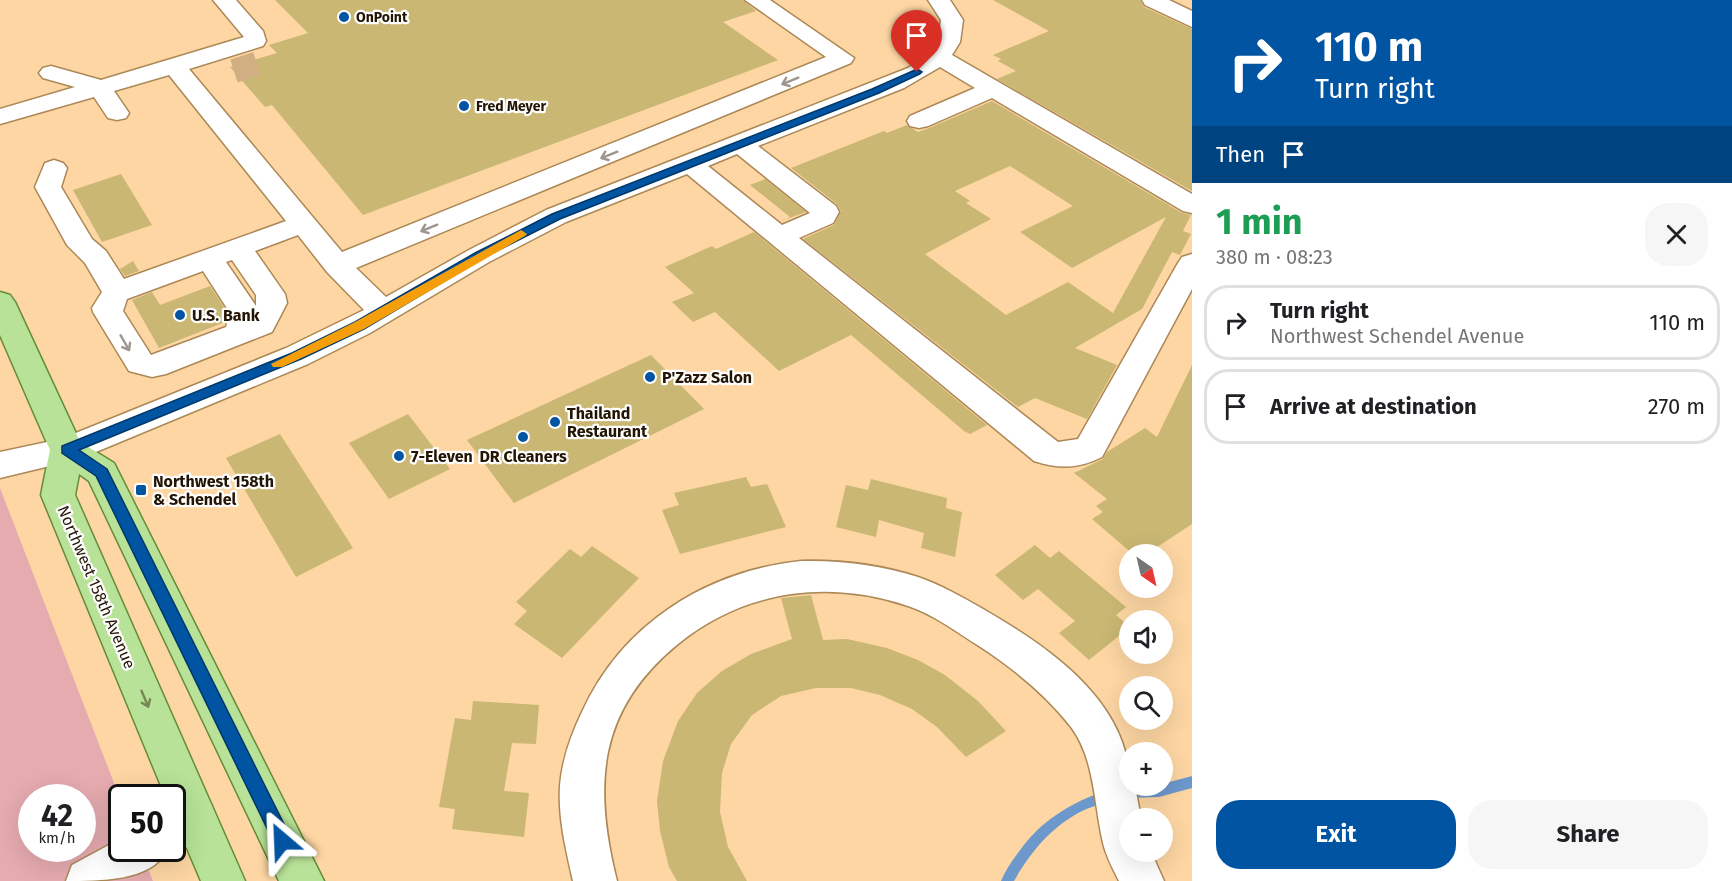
<!DOCTYPE html>
<html lang="en">
<head>
<meta charset="utf-8">
<style>
  body { margin:0; font-family:"Fira Sans",sans-serif; background:#f6f6f6; color:#202124; height:100vh; display:flex; flex-direction:column; font-size:22px; white-space:nowrap }
  * { box-sizing:border-box; margin:0 }
  p { font-size:20px; color:#757577 }
  .icon { flex:none; width:33px; height:33px; fill:none; stroke:currentColor; stroke-width:2; stroke-linecap:round; stroke-linejoin:round }
  .map { position:relative; flex:1; overflow:hidden }
  .drawer { display:flex; flex-direction:column; background:#fff; width:540px }
  .drawer>* { flex:none }
  .top-card { background:#0054a2; color:#fff; overflow:hidden }
  .needle { width:39px; rotate:146deg }
  .buttons { position:absolute; left:1119px; top:544px; display:grid; gap:12px }
  .buttons a { display:grid; place-items:center; width:54px; height:54px; border-radius:50%; background:#fff; box-shadow:0 6px 24px #0002; font-size:30px }
  .speed { position:absolute; left:18px; top:784px; display:flex; gap:12px; font-size:30px; font-weight:700; text-align:center }
  .speed>* { display:grid; place-content:center; width:78px; height:78px; border-radius:50%; background:#fff; box-shadow:0 6px 24px #0002; line-height:1 }
  .speed small { font-size:15px; font-weight:400 }
  .speed .limit { border:3px solid #111; border-radius:9px; background:#fff; color:#111 }
  .pin { position:absolute; display:grid; place-items:center; width:51px; height:51px; color:#fff; margin:-62px -26px; border-radius:50% 50% 50% 0; rotate:-45deg; box-shadow:0 0 6px #0007 }
  .pin .icon { rotate:45deg }
  .me { position:absolute; width:66px; margin:-33px; rotate:334deg; stroke-linejoin:round; filter:drop-shadow(0 0 4px #0008) }
  .turn { display:flex; align-items:center; gap:21px; height:126px; padding:0 24px; font-size:27px }
  .turn .icon { width:78px; height:78px; stroke-width:2.5 }
  .turn b { display:block; font-size:42px; line-height:51px }
  .then { display:flex; align-items:center; height:57px; padding:0 24px; background:#0003; gap:12px; font-size:22px }
  .round { display:grid; place-items:center; flex:none; width:63px; height:63px; border-radius:24px; background:#f6f6f6 }
  .headline { display:flex; align-items:center; justify-content:space-between; height:102px; padding:0 24px }
  h1 { font-size:36px; font-weight:700; line-height:45px; color:#1e9e55 }
  .action { display:flex; gap:12px; margin-top:auto; padding:12px 24px }
  .action a { flex:1; height:69px; border-radius:24px; background:#0054a2; color:#fff; font-size:24px; font-weight:700; line-height:69px; text-align:center }
  .action a+a { background:#f6f6f6; color:#202124 }
  ul { padding:0; list-style:none }
  li { display:flex; align-items:center; gap:18px; height:75px; margin:0 12px 9px; padding:0 12px; border:3px solid #e0e0e0; border-radius:24px }
  li div { flex:1 }
  li b { display:block; font-size:22px }
  li em { font-style:normal }
  main { display:flex; flex:1; min-height:0 }
  .map>svg:first-child { display:block }
  .green { fill:#e5abaf; fill-rule:evenodd }
  .lines { fill:none; stroke-linecap:round; stroke-linejoin:round }
  .stream { fill:#6d98cc; fill-rule:evenodd }
  .building { fill:#cab773; fill-rule:evenodd }
  .minor-tunnel { stroke:#d1af83; stroke-width:24; stroke-dasharray:24 12; stroke-linecap:butt }
  .minor-casing { stroke:#ac8857; stroke-width:3 }
  .major-casing { stroke:#648d36; stroke-width:3 }
  .minor { fill:#fff; fill-rule:evenodd }
  .major { fill:#b7e297; fill-rule:evenodd }
  .oneway { stroke:#9c968e }
  .oneway2 { stroke:#748654 }
  .route { fill:#0054a2; stroke:#003769; stroke-width:1.5 }
  .slow { fill:#f59e0b }
  .poi-dot { fill:#0054a2; stroke:#fefefe; stroke-width:2 }
  .labels { text-anchor:middle; stroke-width:4.5; stroke-linejoin:round; paint-order:stroke }
  .far-poi-label { font-size:14px; font-weight:bold; fill:#231503; stroke:#fefefe; text-anchor:start }
  .poi-label { font-size:16px; font-weight:bold; fill:#231503; stroke:#fefefe; text-anchor:start }
  .street-label { font-size:16px; fill:#231503; stroke:#fefefe }
</style>
</head>
<body>
<main>
<div class="map">
<svg width="1192" height="881" viewBox="0 0 1192 881">
  <rect width="100%" height="100%" fill="#fdd6a3"/>
  <path class="green" d="M 0,488 L 121,801 L 122,849 L 140,849 L 153,881 L 0,881 ZM 32,798 L 82,798 L 82,849 L 32,849 Z"/>
  <g class="lines">
    <path class="stream" d="M 1192,776 L 1192,788 L 1159,797 L 1126,798 L 1122,796 L 1120,792 L 1122,788 L 1126,786 L 1162,786 L 1162,784 Z
      M 1107,790 L 1111,792 L 1113,796 L 1111,800 C 1101,804 1090,807 1080,812 C 1050,828 1030,853 1014,881 L 1001,881 C 1005,871 1011,862 1018,853 C 1040,821 1070,803 1107,790 Z"/>
  </g>
  <path class="building" d="M 275,0 L 743,0 L 756,11 L 723,22 L 778,60 L 363,215 L 272,105 L 265,107 L 230,67 L 277,53 L 269,45 L 308,33 Z
    M 993,0 L 1140,0 L 1144,7 L 1192,29 L 1192,191 L 997,79 L 1016,71 L 998,61 L 1001,59 L 993,55 L 1049,31 Z
    M 992,101 L 1182,213 L 1191,215 L 1183,231 L 1191,234 L 1180,255 L 1172,252 L 1142,309 L 1075,348 L 1117,365 L 1087,419 L 1035,398 L 1018,407 L 803,239 L 834,225 L 841,211 L 837,204 L 791,168 L 884,131 L 887,133 L 907,125 L 918,132 L 929,128 ZM 1010,166 L 1073,206 L 1020,232 L 1072,268 L 1166,217 L 1113,313 L 1068,282 L 1006,315 L 925,254 L 991,219 L 966,203 L 970,201 L 955,191 Z
    M 121,174 L 152,225 L 102,242 L 73,190 Z
    M 765,179 L 806,212 L 781,221 L 790,217 L 750,185 Z
    M 754,232 L 987,425 L 970,434 L 964,431 L 851,335 L 779,371 L 715,312 L 693,322 L 672,302 L 694,293 L 665,267 L 712,246 L 716,249 Z
    M 133,261 L 139,271 L 125,276 L 120,269 Z
    M 210,286 L 228,313 L 225,322 L 159,348 L 132,300 L 152,292 L 160,305 Z
    M 651,355 L 704,409 L 514,503 L 467,440 Z
    M 1192,365 L 1192,524 L 1145,555 L 1134,555 L 1092,519 L 1103,512 L 1096,506 L 1107,499 L 1074,473 L 1103,459 L 1107,452 L 1145,428 L 1157,437 Z
    M 408,414 L 450,469 L 389,499 L 349,443 Z
    M 280,434 L 353,548 L 296,577 L 226,458 Z
    M 746,477 L 751,487 L 767,484 L 786,527 L 680,554 L 662,510 L 679,505 L 674,493 Z
    M 871,479 L 947,498 L 946,508 L 962,512 L 955,557 L 921,548 L 924,533 L 879,520 L 876,537 L 836,527 L 846,485 L 868,490 Z
    M 1035,545 L 1050,558 L 1059,551 L 1126,607 L 1116,615 L 1130,627 L 1089,660 L 1059,633 L 1075,621 L 1038,589 L 1023,600 L 995,575 Z
    M 592,546 L 639,578 L 562,658 L 514,624 L 527,611 L 516,602 L 570,549 L 581,557 Z
    M 811,595 L 823,640 L 847,639 L 887,648 L 918,660 L 945,675 L 978,701 L 1006,731 L 966,757 L 937,727 L 912,709 L 880,695 L 851,688 L 816,688 L 781,696 L 752,715 L 731,744 L 722,773 L 720,812 L 728,847 L 747,881 L 677,881 L 669,867 L 660,831 L 657,801 L 663,761 L 678,721 L 697,693 L 722,671 L 751,654 L 792,639 L 781,598 Z
    M 473,701 L 539,705 L 536,744 L 512,743 L 504,791 L 529,793 L 524,837 L 452,829 L 455,809 L 439,807 L 455,718 L 471,720 Z"/>
  <g class="lines">
    <path class="minor-tunnel" d="M 234,71 L 259,63 L 262,57"/>
    <defs>
      <path id="minor" d="M 213,0 L 236,0 L 263,31 L 266,41 L 263,46 L 189,69 L 342,252 L 826,57 L 745,0 L 770,0 L 854,58 L 851,63 L 356,268 L 386,297 L 469,250 L 546,210 L 908,68 C 930,55 938,45 941,20 L 928,0 L 950,0 L 963,20 L 960,42 L 952,55 L 1192,194 L 1192,213 L 1183,211 L 992,98 L 928,126 L 919,128 L 910,126 L 907,121 L 910,116 L 975,88 L 940,67 L 904,88 L 758,146 L 836,206 L 839,212 L 833,223 L 799,238 L 1058,442 L 1078,439 L 1178,263 L 1182,257 L 1192,254 L 1192,289 L 1102,457 C 1078,469 1059,469 1034,461 L 687,174 L 566,222 L 489,262 L 370,333 L 308,364 L 79,459 L 0,478 L 0,452 L 61,439 L 286,348 L 364,310 L 327,272 L 298,235 L 255,251 L 285,294 L 287,303 L 272,332 L 166,374 L 152,377 L 129,371 L 93,312 L 92,308 L 102,292 L 85,263 L 67,245 L 35,187 L 45,163 L 54,160 L 63,163 L 67,168 L 61,187 L 92,239 L 106,251 L 124,279 L 286,221 L 169,75 L 114,91 L 129,113 L 126,118 L 117,120 L 108,118 L 94,97 L 0,124 L 0,109 L 75,87 L 43,78 L 39,73 L 43,68 L 51,66 L 101,80 L 244,37 ZM 737,154 L 810,213 L 782,225 L 708,166 ZM 232,260 L 256,295 L 256,306 L 226,262 ZM 203,271 L 230,313 L 226,327 L 151,355 L 123,311 L 127,299 Z
        M 1142,0 L 1169,0 L 1192,11 L 1192,27 L 1145,5 Z
        M 801,561 C 840,560 881,565 918,577 C 941,585 962,597 983,609 C 1049,647 1130,702 1130,786 L 1135,786 L 1141,819 L 1130,819 L 1130,852 L 1151,852 L 1164,881 L 1119,881 C 1113,869 1106,856 1103,843 C 1094,805 1095,759 1071,727 C 1046,695 1013,668 979,646 C 958,633 933,614 908,606 C 828,579 744,590 678,644 C 597,710 593,786 617,881 L 573,881 C 566,850 558,818 560,786 C 562,760 571,735 582,712 C 622,624 706,571 801,561 Z
        M 196,798 L 211,804 L 217,819 L 211,834 L 172,855 L 166,852 C 150,881 100,881 66,881 L 72,865 L 122,838 L 122,849 L 172,849 L 172,809 Z"/>
      <path id="major" d="M 0,292 L 10,295 L 15,302 L 80,442 L 114,463 L 324,881 L 279,881 L 89,481 L 79,474 L 75,495 L 245,881 L 201,881 L 172,813 L 172,798 L 166,798 L 41,495 L 50,450 L 0,335 Z"/>
    </defs>
    <use href="#minor" class="minor-casing"/>
    <use href="#major" class="major-casing"/>
    <use href="#minor" class="minor"/>
    <use href="#major" class="major"/>
  </g>
  <defs><path id="oneway-shaft" d="M-6 0H5M1.5-3L5.5 0L1.5 3" fill="none" stroke-width="1.6" stroke-linecap="round" stroke-linejoin="round" transform="scale(1.5)"/></defs>
  <g class="oneway">
    <use href="#oneway-shaft" transform="translate(790 81) rotate(158)"/>
    <use href="#oneway-shaft" transform="translate(609 155) rotate(158)"/>
    <use href="#oneway-shaft" transform="translate(429 228) rotate(158)"/>
    <use href="#oneway-shaft" transform="translate(125 343) rotate(60)"/>
  </g>
  <use class="oneway2" href="#oneway-shaft" transform="translate(145 699) rotate(67)"/>
  <path class="route" d="M 917,69 L 922,72 L 920,74 L 879,93 L 560,219 L 483,258 L 364,329 L 301,359 L 79,450 L 107,469 L 289,834 L 291,841 L 289,847 L 282,850 L 276,847 L 96,476 L 62,453 L 62,446 L 292,353 L 355,322 L 475,253 L 552,214 L 872,89 Z"/>
  <path class="slow" d="M 521,230 L 527,234 L 525,236 L 364,329 L 282,367 L 273,367 L 271,364 L 355,322 Z"/>
  <g class="poi-dot">
    <circle cx="344" cy="17" r="6"/>
    <circle cx="464" cy="106" r="6"/>
    <circle cx="180" cy="315" r="6"/>
    <circle cx="650" cy="377" r="6"/>
    <circle cx="555" cy="422" r="6"/>
    <circle cx="523" cy="437" r="6"/>
    <circle cx="399" cy="456" r="6"/>
    <rect x="135" y="484" width="12" height="12" rx="3"/>
  </g>
  <g class="labels">
    <g class="far-poi-label">
      <text x="356" y="22">OnPoint</text>
      <text x="476" y="111">Fred Meyer</text>
    </g>
    <g class="poi-label">
      <text x="192" y="321">U.S. Bank</text>
      <text x="662" y="383">P'Zazz Salon</text>
      <text x="567" y="419">Thailand<tspan x="567" dy="18">Restaurant</tspan></text>
      <text x="411" y="462">7-Eleven</text>
      <text x="523" y="462" text-anchor="middle">DR Cleaners</text>
      <text x="153" y="487">Northwest 158th<tspan x="153" dy="18">&amp; Schendel</tspan></text>
    </g>
    <g class="street-label">
      <text transform="translate(97 587) rotate(67)" y="6">Northwest 158th Avenue</text>
    </g>
  </g>
</svg>
<div class="buttons">
<a><svg class="needle" viewBox="-14 -14 28 28"><path d="M0-13l5 13h-10z" fill="#e53935"/><path d="M0 13l5-13h-10z" fill="#757577"/></svg></a>
<a><svg class="icon" aria-label="sound" viewBox="0 0 24 24"><path d="M4 9h4l5-4v14l-5-4H4zM17 9q2 3 0 6"/></svg></a>
<a><svg class="icon" aria-label="search" viewBox="0 0 24 24"><circle cx="10" cy="10" r="6"/><path d="M15 15l6 6"/></svg></a>
<a>+</a>
<a>−</a>
</div>
<div class="speed"><div>42<small>km/h</small></div><div class="limit">50</div></div>
<div class="pin" style="left:917px;top:72px;background:#d93025"><svg class="icon" aria-label="arrive" viewBox="0 0 24 24"><path d="M6 21V4h12l-3 4 3 4H6"/></svg></div>
<svg class="me" style="left:282px;top:841px" viewBox="-20 -20 40 40"><path d="M0-17L14 15 0 8-14 15z" fill="#0054a2" stroke="#fff" stroke-width="4"/></svg>
</div>
<section class="drawer">
<div class="top-card">
<div class="turn"><svg class="icon" aria-label="right" viewBox="0 0 24 24"><path d="M7 20v-9h11M14 6l5 5-5 5"/></svg><div><b>110 m</b>Turn right</div></div>
<div class="then">Then<svg class="icon" aria-label="arrive" viewBox="0 0 24 24"><path d="M6 21V4h12l-3 4 3 4H6"/></svg></div>
</div>
<div class="headline"><div><h1>1 min</h1><p>380 m · 08:23</p></div><a class="round"><svg class="icon" aria-label="close" viewBox="0 0 24 24"><path d="M6 6l12 12M18 6L6 18"/></svg></a></div>
<ul>
<li><svg class="icon" aria-label="right" viewBox="0 0 24 24"><path d="M7 20v-9h11M14 6l5 5-5 5"/></svg><div><b>Turn right</b><p>Northwest Schendel Avenue</p></div><em>110 m</em></li>
<li><svg class="icon" aria-label="arrive" viewBox="0 0 24 24"><path d="M6 21V4h12l-3 4 3 4H6"/></svg><div><b>Arrive at destination</b></div><em>270 m</em></li>
</ul>
<div class="action"><a>Exit</a><a>Share</a></div>
</section>
</main>
</body>
</html>
